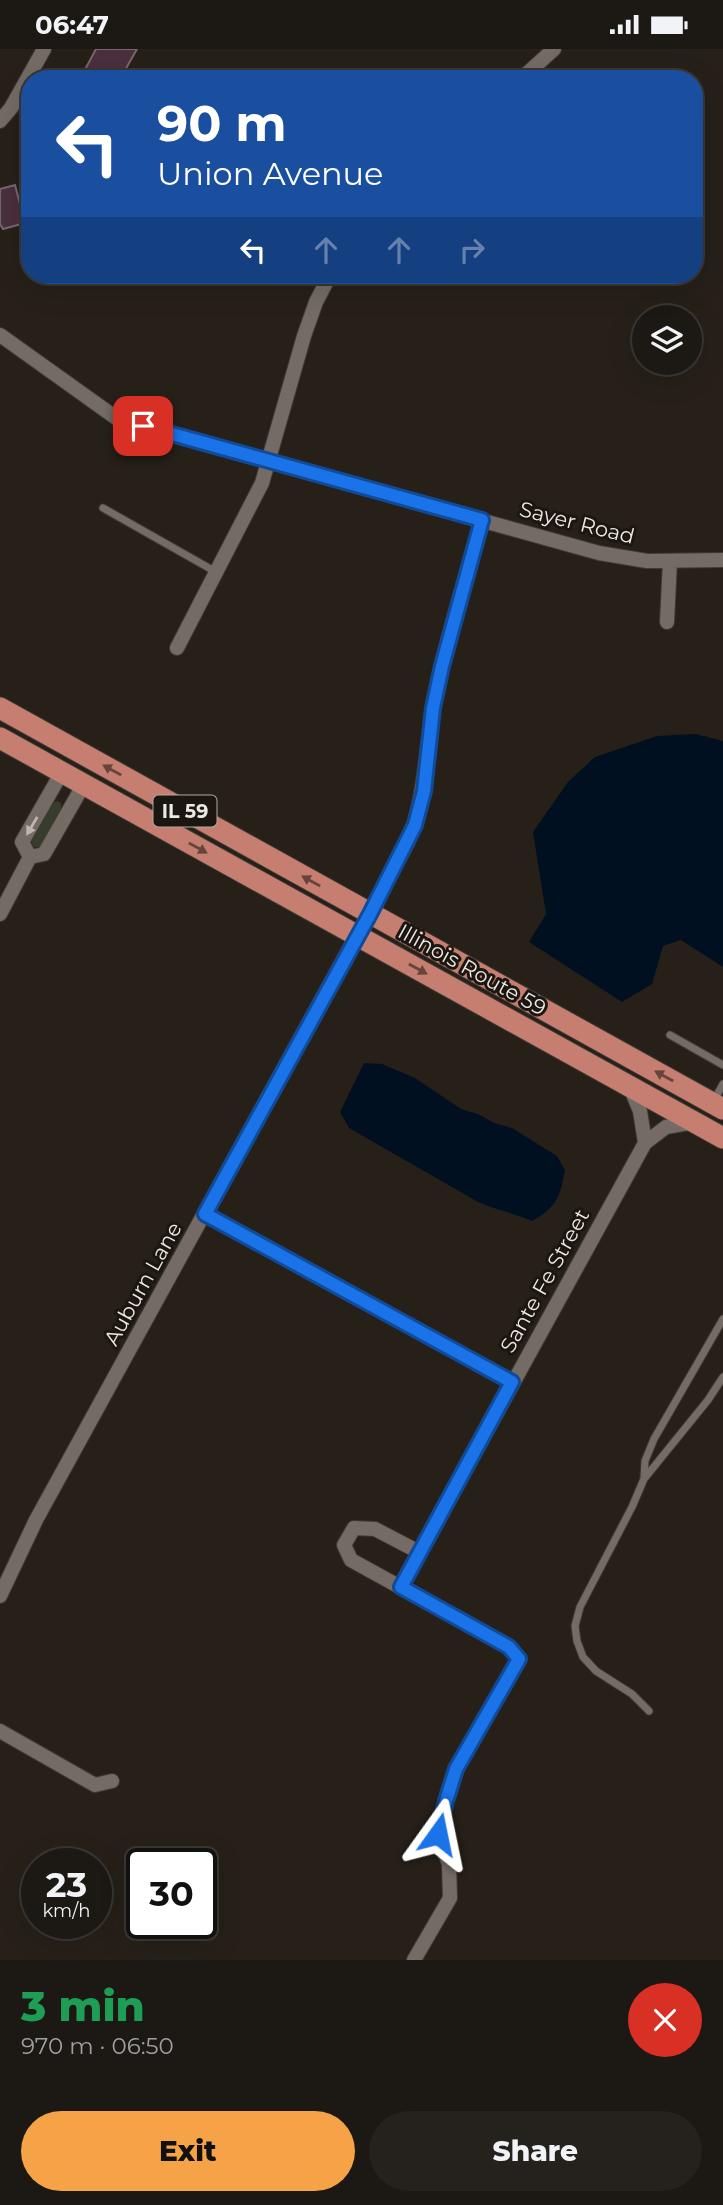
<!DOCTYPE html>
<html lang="en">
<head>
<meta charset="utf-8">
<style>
  body { margin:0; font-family:Montserrat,sans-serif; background:#25211c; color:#f1f3f6; height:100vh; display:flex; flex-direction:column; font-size:26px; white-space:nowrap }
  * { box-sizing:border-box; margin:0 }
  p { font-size:23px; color:#a0a0a0 }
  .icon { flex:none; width:38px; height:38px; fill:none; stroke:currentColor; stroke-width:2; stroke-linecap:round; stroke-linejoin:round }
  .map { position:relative; height:1911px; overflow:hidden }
  .panel { display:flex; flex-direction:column; background:#1c1813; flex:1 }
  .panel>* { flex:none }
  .top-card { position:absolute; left:21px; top:21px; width:682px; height:214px; border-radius:28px; box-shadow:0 7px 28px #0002,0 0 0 2px #3a3733; background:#1a4fa0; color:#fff; overflow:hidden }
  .controls { position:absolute; left:632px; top:256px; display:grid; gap:14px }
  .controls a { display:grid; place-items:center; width:70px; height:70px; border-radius:50%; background:#1c1813; box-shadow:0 7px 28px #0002,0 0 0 2px #3a3733; font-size:35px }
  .speed { position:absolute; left:21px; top:1799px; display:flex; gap:14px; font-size:35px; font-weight:700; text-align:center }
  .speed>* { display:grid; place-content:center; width:91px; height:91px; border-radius:50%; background:#1c1813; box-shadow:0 7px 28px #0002,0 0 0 2px #3a3733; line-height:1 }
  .speed small { font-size:18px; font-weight:400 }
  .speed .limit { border:4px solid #111; border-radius:10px; background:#fff; color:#111 }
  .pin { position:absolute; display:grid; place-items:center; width:60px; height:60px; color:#fff; margin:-30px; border-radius:14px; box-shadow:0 4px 10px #0006 }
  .me { position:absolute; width:77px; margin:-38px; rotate:12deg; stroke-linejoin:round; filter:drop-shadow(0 0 5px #0008) }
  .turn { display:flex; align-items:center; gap:24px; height:147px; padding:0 21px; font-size:32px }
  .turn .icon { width:91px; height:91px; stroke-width:2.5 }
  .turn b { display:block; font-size:49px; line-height:60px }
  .lanes { display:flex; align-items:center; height:66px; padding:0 21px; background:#0003; justify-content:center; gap:35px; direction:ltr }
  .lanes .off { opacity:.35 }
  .round { display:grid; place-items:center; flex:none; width:74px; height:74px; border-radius:37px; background:#25211c }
  .headline { display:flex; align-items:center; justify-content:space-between; height:119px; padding:0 21px }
  h1 { font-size:42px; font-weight:800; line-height:52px; color:#1e9e55 }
  .action { display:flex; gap:14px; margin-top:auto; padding:14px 21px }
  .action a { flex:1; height:80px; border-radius:42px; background:#f6a247; color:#111; font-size:28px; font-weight:800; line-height:80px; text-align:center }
  .action a+a { background:#25211c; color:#f1f3f6 }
  .status { display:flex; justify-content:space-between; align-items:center; height:49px; padding:0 35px; background:#1c1813; direction:ltr }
  .status svg { height:19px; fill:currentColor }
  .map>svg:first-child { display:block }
  .green { fill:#373d2c }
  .water { fill:#001021 }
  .building { fill:#4a2f3d; stroke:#72686d; stroke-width:2 }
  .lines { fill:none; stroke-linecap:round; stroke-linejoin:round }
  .lane-casing { stroke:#403a36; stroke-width:9 }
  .street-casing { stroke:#403a36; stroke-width:16 }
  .primary-casing { stroke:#403a36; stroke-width:23 }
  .lane { stroke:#736b64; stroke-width:7 }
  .street { stroke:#736b64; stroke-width:14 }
  .primary { stroke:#c67e71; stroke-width:21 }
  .oneway { fill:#68453c }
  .oneway2 { fill:#bcb6b1 }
  .route-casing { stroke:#114b97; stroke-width:18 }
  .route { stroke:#1a73e8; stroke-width:12 }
  .labels { text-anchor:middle; stroke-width:6; stroke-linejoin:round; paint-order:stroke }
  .shield { fill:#1c1610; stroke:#aea9a4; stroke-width:2 }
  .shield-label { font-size:19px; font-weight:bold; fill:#ece8e4 }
  .street-label { font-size:21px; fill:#ece8e4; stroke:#1c1610 }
</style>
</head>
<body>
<div class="status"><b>06:47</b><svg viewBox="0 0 49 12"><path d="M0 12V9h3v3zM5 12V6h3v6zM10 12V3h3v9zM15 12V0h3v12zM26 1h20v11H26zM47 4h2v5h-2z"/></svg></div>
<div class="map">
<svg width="723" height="1911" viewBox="0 0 723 1911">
  <rect width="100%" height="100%" fill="#262019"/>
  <path class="green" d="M 57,752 L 61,754 L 61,761 L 40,798 L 34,798 L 31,792 L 52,754 Z"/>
  <path class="water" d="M 696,685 L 723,692 L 723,918 L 681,891 L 663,897 L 652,935 L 622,953 L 529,893 L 546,865 L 533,783 L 568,733 L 595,708 L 657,687 Z
    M 364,1014 L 382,1015 L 415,1029 L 461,1060 L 478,1065 L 494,1074 L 512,1079 L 557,1107 L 565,1121 C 560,1148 557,1158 532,1172 C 514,1164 496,1161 478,1153 L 349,1079 L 340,1063 Z"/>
  <path class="building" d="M 96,0 L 137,0 L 120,30 L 80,30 Z
    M 15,136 L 25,174 L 3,180 L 0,175 L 0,140 Z"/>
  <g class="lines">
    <defs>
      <path id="lane" d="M 103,459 L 216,523
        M 670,986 L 723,1016
        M 713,1053 L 723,1035
        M 644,1430 L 645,1412 L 654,1390 L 723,1270
        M 649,1662 L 632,1645 L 596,1622 L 583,1608 L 577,1592 L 575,1577 L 580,1558 L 632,1458 L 644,1430 L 708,1351 L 723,1328"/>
      <path id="street" d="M 521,30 L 554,0
        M 0,72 L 11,59 L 44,0
        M 0,286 L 119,371 L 599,504 L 647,512 L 723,511
        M 667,573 L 670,512
        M 177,599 L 262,434 L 304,287 L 316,253 L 330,226
        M 30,808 L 22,793 L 62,723
        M 30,808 L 44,805 L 84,735
        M 0,865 L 30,808
        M 630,1038 L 640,1062 L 645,1094
        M 205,1165 L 512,1333
        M 401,1538 L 645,1094 L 666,1078 L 694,1073
        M 0,1547 L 36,1471 L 407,795 C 425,751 425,706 433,659 C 444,595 465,533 482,471
        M 0,1682 L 95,1736 L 112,1732
        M 414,1911 L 450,1849 L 449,1815 L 438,1785 L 446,1752 L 456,1720 L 519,1610 L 509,1598 L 351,1511 L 344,1496 L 354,1479 L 375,1480 L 419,1503"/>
      <path id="primary" d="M 0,659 L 723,1060
        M 0,689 L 723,1089"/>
    </defs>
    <use href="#lane" class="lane-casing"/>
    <use href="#street" class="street-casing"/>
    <use href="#primary" class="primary-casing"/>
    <use href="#lane" class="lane"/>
    <use href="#street" class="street"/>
    <use href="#primary" class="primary"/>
  </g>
  <defs><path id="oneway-solid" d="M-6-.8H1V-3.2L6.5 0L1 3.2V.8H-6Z" transform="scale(1.75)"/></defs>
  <g class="oneway">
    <use href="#oneway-solid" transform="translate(112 721) rotate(-151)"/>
    <use href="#oneway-solid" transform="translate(198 799) rotate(29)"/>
    <use href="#oneway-solid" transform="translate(311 832) rotate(-151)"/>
    <use href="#oneway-solid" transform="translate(418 920) rotate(29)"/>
    <use href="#oneway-solid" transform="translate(664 1027) rotate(-151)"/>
  </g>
  <use class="oneway2" href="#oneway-solid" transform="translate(32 777) rotate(120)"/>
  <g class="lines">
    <defs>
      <path id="route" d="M 143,377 L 482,471 L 442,617 L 433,659 L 424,742 L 415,776 L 370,865 L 205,1165 L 512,1333 L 401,1538 L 509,1598 L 519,1610 L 456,1720 L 446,1752 L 438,1785"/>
    </defs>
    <use href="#route" class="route-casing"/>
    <use href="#route" class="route"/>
  </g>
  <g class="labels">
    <rect class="shield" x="153.5" y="746.5" width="63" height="31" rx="5"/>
    <g class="shield-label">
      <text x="185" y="769">IL 59</text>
    </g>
    <g class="street-label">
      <text transform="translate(577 474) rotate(14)" y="7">Sayer Road</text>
      <text transform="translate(472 921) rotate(29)" y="7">Illinois Route 59</text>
      <text transform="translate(545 1232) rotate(-61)" y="7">Sante Fe Street</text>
      <text transform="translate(143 1235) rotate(-61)" y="7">Auburn Lane</text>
    </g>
  </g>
</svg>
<div class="controls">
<a><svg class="icon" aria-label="layers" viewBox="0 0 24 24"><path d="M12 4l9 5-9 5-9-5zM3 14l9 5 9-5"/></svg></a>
</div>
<div class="speed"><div>23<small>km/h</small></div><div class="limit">30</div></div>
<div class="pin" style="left:143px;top:377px;background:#d93025"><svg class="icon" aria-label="arrive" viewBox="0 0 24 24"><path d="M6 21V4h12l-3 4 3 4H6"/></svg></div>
<svg class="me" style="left:438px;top:1785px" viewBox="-20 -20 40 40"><path d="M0-17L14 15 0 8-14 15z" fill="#1a73e8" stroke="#fff" stroke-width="4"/></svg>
<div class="top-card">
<div class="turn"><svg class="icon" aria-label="left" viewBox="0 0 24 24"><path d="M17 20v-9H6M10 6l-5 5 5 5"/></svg><div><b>90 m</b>Union Avenue</div></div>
<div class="lanes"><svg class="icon" aria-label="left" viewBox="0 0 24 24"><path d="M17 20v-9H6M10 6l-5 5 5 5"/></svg><svg class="icon off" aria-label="ahead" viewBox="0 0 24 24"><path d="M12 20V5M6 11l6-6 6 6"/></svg><svg class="icon off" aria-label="ahead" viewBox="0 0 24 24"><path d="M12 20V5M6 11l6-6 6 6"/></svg><svg class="icon off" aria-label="right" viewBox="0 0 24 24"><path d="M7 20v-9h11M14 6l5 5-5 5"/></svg></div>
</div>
</div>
<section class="panel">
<div class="headline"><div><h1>3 min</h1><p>970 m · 06:50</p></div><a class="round" style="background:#d93025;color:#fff"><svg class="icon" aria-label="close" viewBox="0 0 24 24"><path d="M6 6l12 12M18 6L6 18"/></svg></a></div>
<div class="action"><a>Exit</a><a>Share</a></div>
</section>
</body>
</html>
